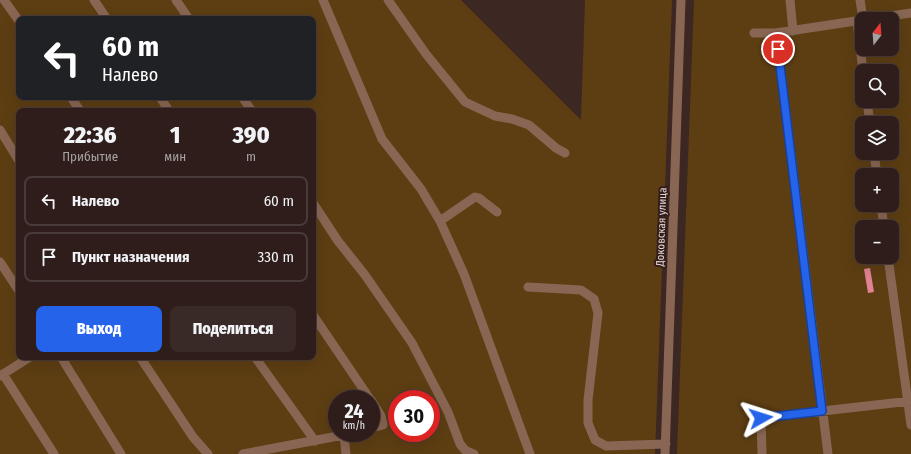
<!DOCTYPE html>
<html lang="ru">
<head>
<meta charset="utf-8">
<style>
  body { margin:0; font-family:"Fira Sans Condensed",sans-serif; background:#3a2a27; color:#f1f3f6; height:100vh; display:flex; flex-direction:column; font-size:15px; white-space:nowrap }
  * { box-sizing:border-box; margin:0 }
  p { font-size:13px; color:#a7a2a2 }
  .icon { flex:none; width:22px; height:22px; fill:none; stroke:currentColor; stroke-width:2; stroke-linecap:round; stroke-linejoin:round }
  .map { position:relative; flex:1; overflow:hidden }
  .side { position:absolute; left:16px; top:108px; width:300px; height:252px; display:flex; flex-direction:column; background:#2e1d1a; border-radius:8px; box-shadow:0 4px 16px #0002,0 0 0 1px #493b39 }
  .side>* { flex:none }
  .banner { position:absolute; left:16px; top:16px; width:300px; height:84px; border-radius:8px; box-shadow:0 4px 16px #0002,0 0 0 1px #493b39; background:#202124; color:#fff; overflow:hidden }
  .needle { width:26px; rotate:17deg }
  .buttons { position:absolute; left:855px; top:12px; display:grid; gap:8px }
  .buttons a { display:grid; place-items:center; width:44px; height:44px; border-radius:8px; background:#2e1d1a; box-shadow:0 4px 16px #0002,0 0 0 1px #493b39; font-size:20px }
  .speed { position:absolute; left:328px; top:390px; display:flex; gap:8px; font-size:20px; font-weight:700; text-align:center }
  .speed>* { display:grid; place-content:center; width:52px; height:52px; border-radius:50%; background:#2e1d1a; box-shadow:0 4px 16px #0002,0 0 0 1px #493b39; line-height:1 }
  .speed small { font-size:10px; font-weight:400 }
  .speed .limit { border:6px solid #d22; background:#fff; color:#111 }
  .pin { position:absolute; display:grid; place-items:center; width:34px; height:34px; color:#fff; margin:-17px; border:2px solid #fff; border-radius:50%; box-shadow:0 1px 4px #0007 }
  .me { position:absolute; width:44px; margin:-22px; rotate:84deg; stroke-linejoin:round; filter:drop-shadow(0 0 3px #0008) }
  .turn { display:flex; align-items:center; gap:14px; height:84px; padding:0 20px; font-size:18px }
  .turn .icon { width:52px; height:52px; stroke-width:2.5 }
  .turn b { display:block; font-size:28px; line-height:34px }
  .eta { display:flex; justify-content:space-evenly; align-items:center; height:68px; text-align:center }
  .eta b { font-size:24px; font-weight:800; line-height:28px }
  .button { display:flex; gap:8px; margin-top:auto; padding:8px 20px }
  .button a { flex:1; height:46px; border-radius:8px; background:#2563eb; color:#fff; font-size:16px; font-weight:800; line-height:46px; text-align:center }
  .button a+a { background:#3a2a27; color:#f1f3f6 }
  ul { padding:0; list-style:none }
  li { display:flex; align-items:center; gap:12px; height:50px; margin:0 8px 6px; padding:0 12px; border:2px solid #493b39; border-radius:8px }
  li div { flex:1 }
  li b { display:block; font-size:15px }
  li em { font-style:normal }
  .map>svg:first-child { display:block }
  .green { fill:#5d3e13; fill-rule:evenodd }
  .building { fill:#e28292 }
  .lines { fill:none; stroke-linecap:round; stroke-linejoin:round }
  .minor { stroke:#896653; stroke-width:9 }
  .route-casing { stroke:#184099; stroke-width:10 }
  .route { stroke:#2563eb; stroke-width:7 }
  .labels { text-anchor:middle; stroke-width:4; stroke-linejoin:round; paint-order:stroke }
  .street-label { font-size:11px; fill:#e6d7d4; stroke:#321d1a }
</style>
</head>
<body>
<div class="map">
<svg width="911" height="454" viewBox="0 0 911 454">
  <rect width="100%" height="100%" fill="#3d2723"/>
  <path class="green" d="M 0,0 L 461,0 L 581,120 L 585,0 L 672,0 L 655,454 L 0,454 ZM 19,19 L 313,19 L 313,97 L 19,97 ZM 19,111 L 313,111 L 313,357 L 19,357 ZM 337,399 L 371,399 L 371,433 L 337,433 ZM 397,399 L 431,399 L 431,433 L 397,433 Z
    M 694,0 L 911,0 L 911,454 L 677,454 ZM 862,19 L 892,19 L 892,49 L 862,49 ZM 862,71 L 892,71 L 892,101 L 862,101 ZM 862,123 L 892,123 L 892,153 L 862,153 ZM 862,175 L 892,175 L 892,205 L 862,205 ZM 862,227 L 892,227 L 892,257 L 862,257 Z"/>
  <path class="building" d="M 870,268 L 874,292 L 868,293 L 864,269 Z"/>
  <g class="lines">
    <path class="minor" d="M 4,0 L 19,21
      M 94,0 L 107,19
      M 176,0 L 189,19
      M 323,0 L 382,139 L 421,189 L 440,221 L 464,274 L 530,454
      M 388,0 L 426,54 L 465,102 L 495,116 L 512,119 L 529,125 L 556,148 L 565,153
      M 790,0 L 793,31
      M 860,0 L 863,19
      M 871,19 L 911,13
      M 857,21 L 863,71
      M 754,33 L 776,33 L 862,20
      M 776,33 L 828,454
      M 71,97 L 80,111
      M 160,97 L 169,111
      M 242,97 L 252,111
      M 867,101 L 870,123
      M 0,130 L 19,161
      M 874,153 L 877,175
      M 313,203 L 338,241 L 365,275 L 412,343 L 448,412 L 460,444 L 465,450 L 474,454
      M 881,205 L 884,227
      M 440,221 L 475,197 L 479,198 L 497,212
      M 888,257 L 911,425
      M 0,262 L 19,291
      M 528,287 L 581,290 L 594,299 L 598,313 L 588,400 L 588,423 L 595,440 L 606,446 L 666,444
      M 313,315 L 370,399
      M 61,357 L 121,454
      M 140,357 L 193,437 L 208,454
      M 255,357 L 315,441
      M 3,374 L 54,454
      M 0,376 L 30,357
      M 371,400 L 381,416 L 383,425 L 371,428
      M 344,436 L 346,454
      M 243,454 L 354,433
      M 665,454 L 681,0
      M 762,454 L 761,418 L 911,401"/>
  </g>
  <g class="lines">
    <defs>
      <path id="route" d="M 761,418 L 822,411 L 778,49"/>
    </defs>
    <use href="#route" class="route-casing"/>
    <use href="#route" class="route"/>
  </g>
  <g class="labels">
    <g class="street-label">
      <text transform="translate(661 227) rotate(-88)" y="4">Доковская улица</text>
    </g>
  </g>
</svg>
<div class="buttons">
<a><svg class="needle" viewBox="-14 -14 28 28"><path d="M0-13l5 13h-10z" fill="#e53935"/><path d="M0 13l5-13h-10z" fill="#a7a2a2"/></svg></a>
<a><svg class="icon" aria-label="search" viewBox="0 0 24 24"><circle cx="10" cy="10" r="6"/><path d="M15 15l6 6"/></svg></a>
<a><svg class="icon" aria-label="layers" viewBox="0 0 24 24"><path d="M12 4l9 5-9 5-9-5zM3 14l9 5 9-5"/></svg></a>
<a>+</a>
<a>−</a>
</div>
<div class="speed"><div>24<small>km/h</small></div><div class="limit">30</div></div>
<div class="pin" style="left:778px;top:49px;background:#d93025"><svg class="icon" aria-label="arrive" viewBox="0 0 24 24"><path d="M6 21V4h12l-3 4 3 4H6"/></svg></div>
<svg class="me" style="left:761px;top:418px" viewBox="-20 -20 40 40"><path d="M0-17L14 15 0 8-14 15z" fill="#2563eb" stroke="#fff" stroke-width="4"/></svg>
<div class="banner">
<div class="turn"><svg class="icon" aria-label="left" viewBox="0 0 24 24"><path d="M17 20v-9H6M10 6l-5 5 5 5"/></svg><div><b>60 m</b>Налево</div></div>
</div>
<section class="side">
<div class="eta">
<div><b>22:36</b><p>Прибытие</p></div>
<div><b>1</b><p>мин</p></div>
<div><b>390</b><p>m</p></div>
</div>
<ul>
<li><svg class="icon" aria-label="left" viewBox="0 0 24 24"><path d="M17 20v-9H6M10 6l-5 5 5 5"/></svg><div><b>Налево</b></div><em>60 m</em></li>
<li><svg class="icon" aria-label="arrive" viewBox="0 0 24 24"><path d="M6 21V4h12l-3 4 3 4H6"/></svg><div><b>Пункт назначения</b></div><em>330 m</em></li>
</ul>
<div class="button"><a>Выход</a><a>Поделиться</a></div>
</section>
</div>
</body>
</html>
